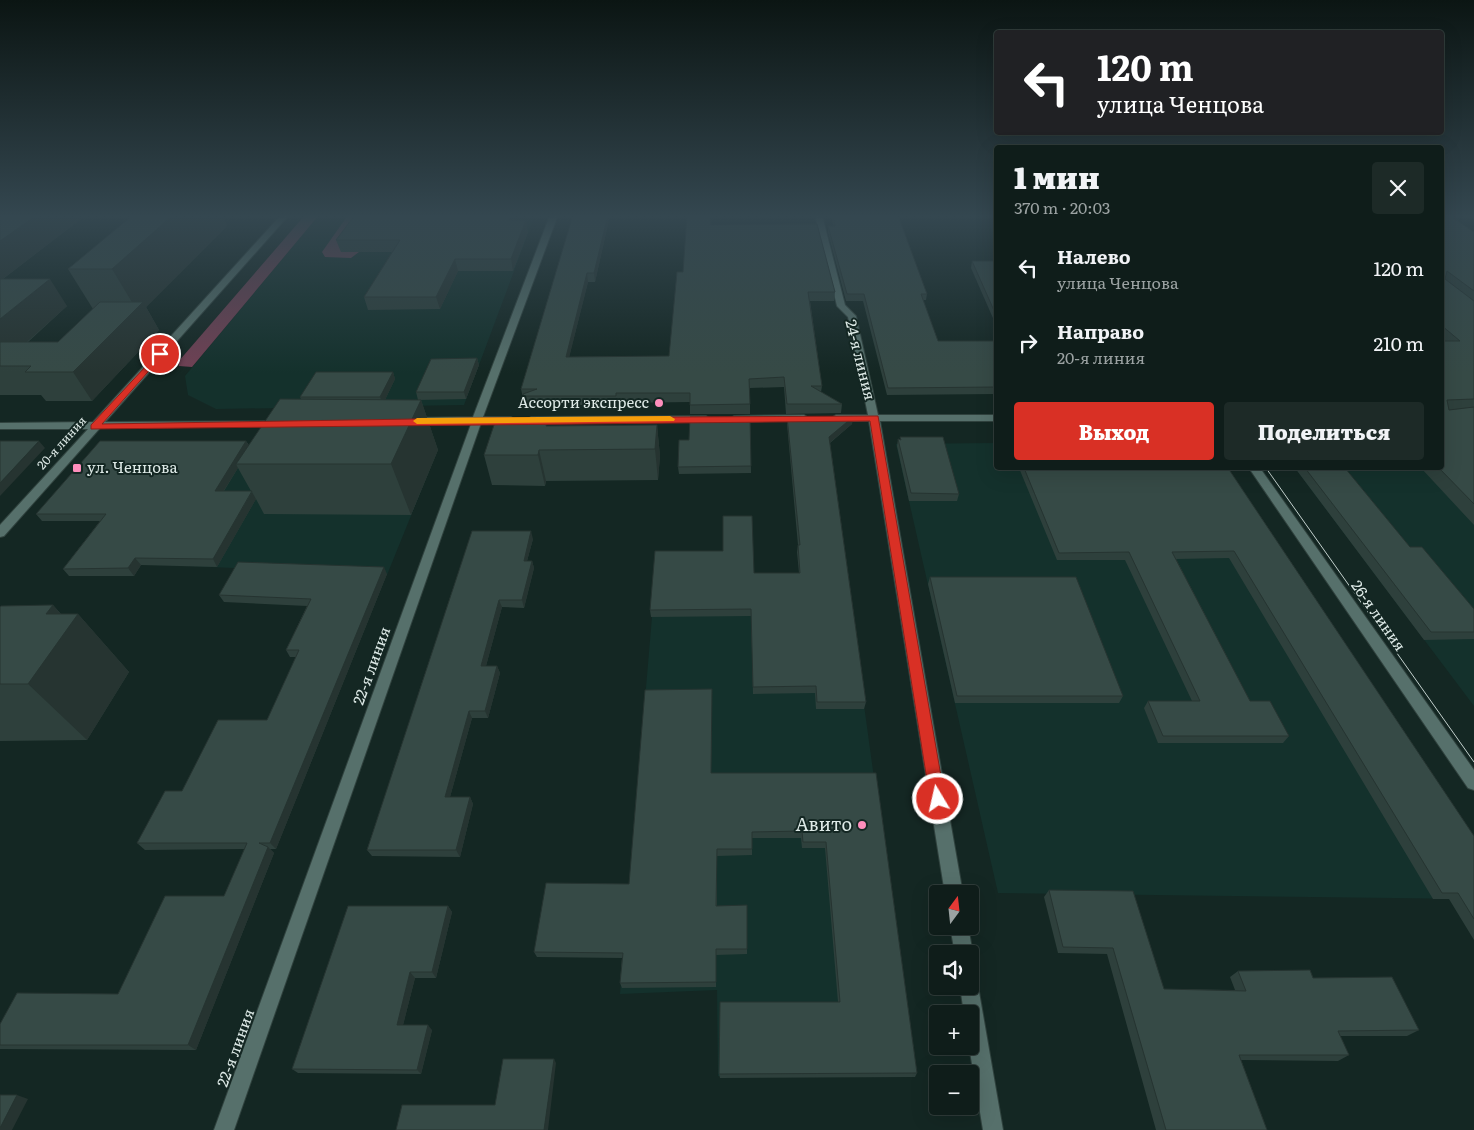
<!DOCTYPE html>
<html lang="ru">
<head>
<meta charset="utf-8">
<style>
  body { margin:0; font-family:Literata,serif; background:#1d2a27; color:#f1f3f6; height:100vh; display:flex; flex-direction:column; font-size:19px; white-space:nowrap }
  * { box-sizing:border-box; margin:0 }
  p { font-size:16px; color:#9ba2a2 }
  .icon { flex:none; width:28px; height:28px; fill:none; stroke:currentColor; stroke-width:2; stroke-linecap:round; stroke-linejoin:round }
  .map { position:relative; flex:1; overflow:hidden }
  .side { position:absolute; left:994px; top:145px; width:450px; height:325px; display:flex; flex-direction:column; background:#0f1d1a; border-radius:5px; box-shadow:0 5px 20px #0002,0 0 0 1px #2f3b39 }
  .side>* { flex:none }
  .guide { position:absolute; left:994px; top:30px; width:450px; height:105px; border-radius:5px; box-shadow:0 5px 20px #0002,0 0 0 1px #2f3b39; background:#202124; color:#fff; overflow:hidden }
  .needle { width:32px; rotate:15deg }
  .fabs { position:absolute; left:929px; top:885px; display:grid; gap:10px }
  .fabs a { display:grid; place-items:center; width:50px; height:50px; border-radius:5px; background:#0f1d1a; box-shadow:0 5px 20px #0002,0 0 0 1px #2f3b39; font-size:25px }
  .pin { position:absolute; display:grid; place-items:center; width:42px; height:42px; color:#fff; margin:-21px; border:2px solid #fff; border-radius:50%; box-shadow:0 1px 5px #0007 }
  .me { position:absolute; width:55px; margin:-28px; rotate:351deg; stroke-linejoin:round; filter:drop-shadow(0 0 4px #0008) }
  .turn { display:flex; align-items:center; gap:18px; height:105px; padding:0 20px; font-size:22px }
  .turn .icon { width:65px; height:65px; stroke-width:2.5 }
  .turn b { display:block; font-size:35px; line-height:42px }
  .round { display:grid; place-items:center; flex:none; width:52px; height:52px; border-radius:5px; background:#1d2a27 }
  .headline { display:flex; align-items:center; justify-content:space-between; height:85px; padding:0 20px }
  h1 { font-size:30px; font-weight:800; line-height:38px }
  .button { display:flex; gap:10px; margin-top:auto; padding:10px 20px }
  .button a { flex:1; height:58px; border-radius:5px; background:#d93025; color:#fff; font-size:20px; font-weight:800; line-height:58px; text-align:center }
  .button a+a { background:#1d2a27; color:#f1f3f6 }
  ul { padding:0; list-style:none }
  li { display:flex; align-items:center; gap:15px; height:75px; padding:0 20px }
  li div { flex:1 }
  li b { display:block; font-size:19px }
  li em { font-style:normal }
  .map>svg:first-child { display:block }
  .built { fill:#14312c }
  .forest { fill:#704154 }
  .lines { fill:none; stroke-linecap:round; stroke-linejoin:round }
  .minor-casing { stroke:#30423e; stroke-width:2 }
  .minor { fill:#56706b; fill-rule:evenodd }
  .tram { stroke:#c3d0cd; stroke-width:1 }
  .wall { fill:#2e403c; fill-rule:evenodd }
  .shaded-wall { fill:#263431 }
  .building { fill:#364a46; stroke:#263431 }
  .route { fill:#d93025; stroke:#8d1f18 }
  .slow { fill:#f59e0b }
  .poi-dot { fill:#fe8ebc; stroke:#142723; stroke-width:2 }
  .labels { text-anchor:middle; stroke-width:4; stroke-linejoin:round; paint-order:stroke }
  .far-street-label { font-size:12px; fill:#deeae7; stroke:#142723 }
  .street-label { font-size:15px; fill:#deeae7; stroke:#142723 }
  .poi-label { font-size:15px; fill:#deeae7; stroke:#142723; text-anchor:end }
  .near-poi-label { font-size:18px; fill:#deeae7; stroke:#142723; text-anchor:end }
</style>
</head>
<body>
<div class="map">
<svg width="1474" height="1130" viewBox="0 0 1474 1130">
  <rect width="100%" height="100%" fill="#142723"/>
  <path class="built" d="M 319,215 L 535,215 L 464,405 L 216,409 L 188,395 L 185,376 Z
    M 1474,433 L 1474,706 L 1295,468 L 1441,468 Z
    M 996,443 L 996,468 L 1219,468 L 1474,899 L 998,893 L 896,444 Z
    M 218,448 L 438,449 L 387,575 L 144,564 Z
    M 657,558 L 718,580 L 847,581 L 915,1077 L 718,1076 L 717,990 L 620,994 Z"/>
  <path class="forest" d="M 305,215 L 319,215 L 192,367 L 179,366 L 178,362 Z
    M 348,215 L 368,215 L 341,252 L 359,252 L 351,258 L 325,257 L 322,252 Z"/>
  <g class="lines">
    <defs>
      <path id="minor" d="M 281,215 L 289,215 L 105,422 L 279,421 L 283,422 L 283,426 L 100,428 L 4,536 L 0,537 L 0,525 L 88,429 L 0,429 L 0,423 L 93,422 Z
        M 550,215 L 558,215 L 483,417 L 511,417 L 516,420 L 511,423 L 481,423 L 234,1130 L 214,1130 L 471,424 L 411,424 L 406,421 L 411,418 L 473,417 Z
        M 815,215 L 822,215 L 845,305 L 856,316 L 878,415 L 996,415 L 996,421 L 880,421 L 963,894 L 945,894 L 869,421 L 836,421 L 831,418 L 836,415 L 868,415 L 848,317 L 837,306 Z
        M 804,415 L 809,418 L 808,420 L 734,422 L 729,419 L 734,416 Z
        M 706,416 L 711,419 L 710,421 L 531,423 L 526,420 L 531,417 Z
        M 1249,468 L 1260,468 L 1474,770 L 1474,790 L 1468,788 Z
        M 950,926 L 968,926 L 973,954 L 970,960 L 970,954 L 955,954 Z
        M 970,977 L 976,979 L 978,986 L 1003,1130 L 983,1130 L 969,1046 L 970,1014 L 964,1014 L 960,986 L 970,986 Z"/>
    </defs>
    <use href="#minor" class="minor-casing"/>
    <use href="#minor" class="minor"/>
    <path class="tram" d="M 1266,468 L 1474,762"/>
  </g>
  <path class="wall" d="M 0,215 L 94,215 L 86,215 L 3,279 L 67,306 L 28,342 L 58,342 L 93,309 L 68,269 L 133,215 L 222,215 L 227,226 L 146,307 L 159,330 L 92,401 L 46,401 L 41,395 L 0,395 Z
    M 518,215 L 516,220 L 528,232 L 513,271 L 458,271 L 440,309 L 368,310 L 364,297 L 392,252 L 341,252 L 336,240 Z
    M 573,215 L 610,215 L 595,282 L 588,282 L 569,357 L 669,356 L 683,272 L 711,225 L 835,292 L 834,301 L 810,301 L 822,386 L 821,392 L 842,404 L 841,413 L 786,414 L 784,387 L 750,388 L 750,414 L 690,414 L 690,402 L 618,403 L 617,405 L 526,405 L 524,398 L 523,398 L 521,389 Z
    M 831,215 L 898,215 L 927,294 L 926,300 L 923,300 L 938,341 L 996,341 L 996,394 L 887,395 L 863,301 L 846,301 L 828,233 L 828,226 L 833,226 Z
    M 1441,215 L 1474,232 L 1474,525 L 1421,468 L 1441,468 L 1442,341 L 1441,341 Z
    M 972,261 L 996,261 L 996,325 L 971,268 Z
    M 477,358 L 479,365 L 466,399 L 418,400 L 416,392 Z
    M 393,372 L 395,379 L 385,400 L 421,400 L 438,450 L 411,515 L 264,514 L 256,499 L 217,567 L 141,565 L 134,576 L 69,576 L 63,569 L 100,521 L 42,521 L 36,514 L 246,441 L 249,445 L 301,399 L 300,397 ZM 238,468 L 251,491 L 224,491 Z
    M 750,417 L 751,473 L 679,474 L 678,467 L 689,440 Z
    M 787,417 L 853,417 L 852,424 L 830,443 L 866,702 L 864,709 L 816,709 L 815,693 L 753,694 L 751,616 L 651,617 L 650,610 L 723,551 L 754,573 L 799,573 L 797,552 L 798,545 L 787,424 Z
    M 657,425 L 660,456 L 658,480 L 546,481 L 545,486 L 492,485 L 484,455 L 549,426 Z
    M 900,437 L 959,494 L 957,501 L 909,501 L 897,446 L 898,439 L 900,440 Z
    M 1019,468 L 1228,468 L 1474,836 L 1474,940 L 1449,899 L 1433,899 L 1229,558 L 1176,559 L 1250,701 L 1289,736 L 1283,743 L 1158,743 L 1144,708 L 1148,701 L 1192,701 L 1125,560 L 1057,560 Z
    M 1295,468 L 1345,468 L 1410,547 L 1474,609 L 1474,639 L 1424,640 Z
    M 472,531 L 533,539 L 527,561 L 532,561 L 534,568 L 524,608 L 502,607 L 486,666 L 497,666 L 500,673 L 488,718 L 472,718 L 450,797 L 470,797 L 473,804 L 460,857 L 372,856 L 367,850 Z
    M 387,574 L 276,849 L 270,849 L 274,853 L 196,1050 L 0,1049 L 0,1024 L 118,994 L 224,896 L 245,849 L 145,850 L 137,843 L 182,791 L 267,720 L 296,657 L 290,657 L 286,650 L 307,606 L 224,602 L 219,595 Z
    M 930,577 L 1123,696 L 1119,703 L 955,703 L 928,584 Z
    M 53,605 L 61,614 L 78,614 L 129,672 L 87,740 L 0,741 L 0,607 Z
    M 712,696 L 711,773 L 876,773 L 917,1073 L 915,1077 L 720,1078 L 719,1074 L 838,1002 L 825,848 L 802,848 L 801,838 L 752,838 L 752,855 L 717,856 L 717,906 L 747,949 L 747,954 L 716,955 L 716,987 L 622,988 L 620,983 L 622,958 L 537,957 L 534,952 L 629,884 Z
    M 1049,890 L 1164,989 L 1235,990 L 1230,977 L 1238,971 L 1313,978 L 1419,1030 L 1407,1036 L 1340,1036 L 1349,1055 L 1338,1061 L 1241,1060 L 1267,1130 L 1156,1130 L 1107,954 L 1058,953 L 1044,897 Z
    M 448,906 L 452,912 L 436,978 L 415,978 L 403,1025 L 432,1030 L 421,1074 L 298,1073 L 292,1069 Z"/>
  <path class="shaded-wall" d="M 37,215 L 86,215 L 0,281 L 0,241 Z
    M 173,215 L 222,215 L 227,226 L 146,307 L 159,330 L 92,401 L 73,372 L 136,309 L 112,269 Z
    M 511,215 L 518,215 L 511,232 L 509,220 Z
    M 608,215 L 610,215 L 595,282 L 594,273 Z
    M 526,220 L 528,232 L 513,271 L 511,259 Z
    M 455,259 L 458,271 L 440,309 L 436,297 Z
    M 587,273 L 588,282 L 567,366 L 566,357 Z
    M 50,279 L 67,306 L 0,366 L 0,319 Z
    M 477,358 L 479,365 L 466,399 L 464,392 Z
    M 393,372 L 395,379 L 383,404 L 380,397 Z
    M 421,400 L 438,450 L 411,515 L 391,464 Z
    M 853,417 L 852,424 L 828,444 L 829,437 Z
    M 657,425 L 660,456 L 658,480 L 655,449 Z
    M 39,441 L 45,448 L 0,496 L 0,483 Z
    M 246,441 L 250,448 L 236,464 L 238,468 L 219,498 L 215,491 Z
    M 539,450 L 546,481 L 545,486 L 538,455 Z
    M 252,492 L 256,499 L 217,567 L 213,559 Z
    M 531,531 L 533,539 L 525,568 L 524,561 Z
    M 135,558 L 141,565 L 134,576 L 128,568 Z
    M 532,561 L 534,568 L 524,608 L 522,600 Z
    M 384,567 L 387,574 L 276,849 L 270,843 Z
    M 499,600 L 502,607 L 484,673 L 481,666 Z
    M 53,605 L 70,625 L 78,614 L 129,672 L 87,740 L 28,684 L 46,614 Z
    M 497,666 L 500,673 L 488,718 L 485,711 Z
    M 469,711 L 472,718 L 448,804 L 445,797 Z
    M 470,797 L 473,804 L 460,857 L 456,850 Z
    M 268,847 L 274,853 L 196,1050 L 188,1045 Z
    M 448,906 L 452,912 L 436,978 L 432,972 Z
    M 410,972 L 415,978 L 402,1029 L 397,1025 Z
    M 428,1025 L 432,1030 L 421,1074 L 417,1070 Z
    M 554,1059 L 556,1063 L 548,1130 L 544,1130 Z
    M 17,1095 L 28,1099 L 12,1130 L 0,1130 L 0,1128 Z"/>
  <path class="building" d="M 0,215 L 37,215 L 0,241 Z
    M 133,215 L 173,215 L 112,269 L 68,269 Z
    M 355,215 L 511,215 L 509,220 L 526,220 L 511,259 L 455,259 L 436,297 L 364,297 L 400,240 L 336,240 Z
    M 573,215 L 608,215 L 594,273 L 587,273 L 566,357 L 669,356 L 677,272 L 683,272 L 687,215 L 710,215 L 711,225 L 817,224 L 835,292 L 808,292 L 822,386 L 811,386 L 842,404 L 787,404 L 784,377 L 749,379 L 750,404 L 690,405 L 690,393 L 616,393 L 616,396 L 524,396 L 523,394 L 537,389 L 521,389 Z
    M 833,215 L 898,215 L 927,294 L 921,294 L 938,341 L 996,341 L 996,387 L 888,388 L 864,294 L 847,294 L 828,226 L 835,226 Z
    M 1441,215 L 1449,215 L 1474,232 L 1474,291 L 1447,271 L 1445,279 L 1474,301 L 1474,399 L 1447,400 L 1449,410 L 1474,407 L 1474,504 L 1439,468 L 1441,468 L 1441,341 L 1460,341 L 1441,325 L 1441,310 L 1442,310 L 1441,309 Z
    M 972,261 L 996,261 L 996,315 Z
    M 0,279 L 50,279 L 0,319 Z
    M 100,302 L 143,302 L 73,372 L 25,372 L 31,366 L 0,366 L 0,342 L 58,342 Z
    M 477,358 L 464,392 L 416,392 L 431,359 Z
    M 316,372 L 393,372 L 380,397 L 300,397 Z
    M 280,399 L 421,400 L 391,464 L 236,464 Z
    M 690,417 L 750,417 L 751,466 L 678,467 L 679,440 L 689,440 Z
    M 787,417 L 853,417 L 829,437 L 866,702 L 817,702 L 816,686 L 753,687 L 751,609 L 650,610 L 655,551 L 723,551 L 723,516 L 752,516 L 754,573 L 800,573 L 798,545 L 800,545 Z
    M 496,419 L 548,420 L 546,426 L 657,425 L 655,449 L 539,450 L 538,455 L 484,455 Z
    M 900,437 L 943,437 L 959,494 L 911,493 L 898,439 L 901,440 Z
    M 0,441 L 39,441 L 0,483 Z
    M 100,441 L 246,441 L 215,491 L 252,491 L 213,559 L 135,558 L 128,568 L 63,569 L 106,514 L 36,514 Z
    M 1024,468 L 1228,468 L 1474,836 L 1474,919 L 1458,893 L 1442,893 L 1234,551 L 1172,552 L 1250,701 L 1270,701 L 1289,736 L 1163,736 L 1148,701 L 1200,701 L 1129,552 L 1059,553 Z
    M 1305,468 L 1345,468 L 1410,547 L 1422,547 L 1474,609 L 1474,632 L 1431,632 Z
    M 472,531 L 531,531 L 524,561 L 532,561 L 522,600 L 499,600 L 481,666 L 497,666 L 485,711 L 469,711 L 445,797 L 470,797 L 456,850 L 367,850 Z
    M 238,562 L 384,567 L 270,843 L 259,843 L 268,847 L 188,1045 L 0,1045 L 0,1024 L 17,993 L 118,994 L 165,896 L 224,896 L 247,843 L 137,843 L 165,791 L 182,791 L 218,720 L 267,720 L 299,650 L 286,650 L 311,599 L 219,595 Z
    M 930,577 L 1076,577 L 1123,696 L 957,696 Z
    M 53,605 L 46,614 L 78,614 L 28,684 L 0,684 L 0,607 L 1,606 Z
    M 712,689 L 711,773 L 876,773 L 917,1073 L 719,1074 L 720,1002 L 840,1002 L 826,842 L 803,842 L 802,831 L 752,832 L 752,849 L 717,849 L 716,906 L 747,905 L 747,949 L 716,949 L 716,982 L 620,983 L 623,953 L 534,952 L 546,883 L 629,884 L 645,690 Z
    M 1049,890 L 1133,891 L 1164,989 L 1246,991 L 1238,971 L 1310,970 L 1313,978 L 1392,977 L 1419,1030 L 1338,1031 L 1349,1055 L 1239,1055 L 1267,1130 L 1166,1130 L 1113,948 L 1063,947 Z
    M 348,906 L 448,906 L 432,972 L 410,972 L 397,1025 L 428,1025 L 417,1070 L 292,1069 Z
    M 503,1059 L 554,1059 L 544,1130 L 396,1130 L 402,1105 L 495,1105 Z
    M 0,1095 L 17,1095 L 0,1128 Z"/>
  <linearGradient id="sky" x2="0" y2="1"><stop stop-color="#0b1513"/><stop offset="0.58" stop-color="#344750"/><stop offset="1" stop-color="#344750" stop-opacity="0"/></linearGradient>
  <rect width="1474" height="373" fill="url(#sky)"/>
  <path class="route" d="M 160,351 L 163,352 L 163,355 L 102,424 L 477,418 L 878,416 L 945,799 L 943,803 L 938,805 L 933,803 L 930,799 L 870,421 L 91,429 L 91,425 Z"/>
  <path class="slow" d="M 670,416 L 675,419 L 674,421 L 417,424 L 413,421 L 417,418 Z"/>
  <g class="poi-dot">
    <circle cx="659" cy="403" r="5"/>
    <rect x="72" y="463" width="10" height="10" rx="2.5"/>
    <circle cx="862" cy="825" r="5"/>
  </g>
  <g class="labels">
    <g class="far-street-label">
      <text transform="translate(62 443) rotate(-48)" y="4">20-я линия</text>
    </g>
    <g class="street-label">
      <text transform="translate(860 360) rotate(76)" y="5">24-я линия</text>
      <text transform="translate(1378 616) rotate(55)" y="5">26-я линия</text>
      <text transform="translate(372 666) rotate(-70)" y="5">22-я линия</text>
      <text transform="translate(236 1048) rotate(-70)" y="5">22-я линия</text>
    </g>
    <g class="poi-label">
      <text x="649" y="408">Ассорти экспресс</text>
      <text x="87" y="473" text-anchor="start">ул. Ченцова</text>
    </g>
    <g class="near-poi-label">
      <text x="852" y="831">Авито</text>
    </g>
  </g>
</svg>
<div class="fabs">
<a><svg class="needle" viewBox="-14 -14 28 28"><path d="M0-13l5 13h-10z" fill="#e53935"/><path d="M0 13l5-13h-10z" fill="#9ba2a2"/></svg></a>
<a><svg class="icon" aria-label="sound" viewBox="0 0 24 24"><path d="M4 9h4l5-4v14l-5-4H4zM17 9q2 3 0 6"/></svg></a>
<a>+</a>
<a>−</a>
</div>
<div class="pin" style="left:160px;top:354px;background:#d93025"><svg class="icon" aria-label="arrive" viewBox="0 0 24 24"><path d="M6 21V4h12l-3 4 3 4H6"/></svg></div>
<svg class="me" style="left:938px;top:799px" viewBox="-20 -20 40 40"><circle r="17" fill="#d93025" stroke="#fff" stroke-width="3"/><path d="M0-11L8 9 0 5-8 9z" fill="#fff"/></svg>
<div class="guide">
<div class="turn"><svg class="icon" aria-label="left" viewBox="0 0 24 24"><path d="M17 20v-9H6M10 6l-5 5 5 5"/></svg><div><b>120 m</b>улица Ченцова</div></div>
</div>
<section class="side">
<div class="headline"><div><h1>1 мин</h1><p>370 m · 20:03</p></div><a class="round"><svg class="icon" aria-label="close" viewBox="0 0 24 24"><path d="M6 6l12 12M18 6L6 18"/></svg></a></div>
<ul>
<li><svg class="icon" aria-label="left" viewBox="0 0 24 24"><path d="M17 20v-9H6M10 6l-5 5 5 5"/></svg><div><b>Налево</b><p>улица Ченцова</p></div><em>120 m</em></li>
<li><svg class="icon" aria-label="right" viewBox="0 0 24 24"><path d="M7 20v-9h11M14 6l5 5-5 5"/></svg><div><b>Направо</b><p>20-я линия</p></div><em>210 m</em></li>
</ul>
<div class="button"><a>Выход</a><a>Поделиться</a></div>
</section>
</div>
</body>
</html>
